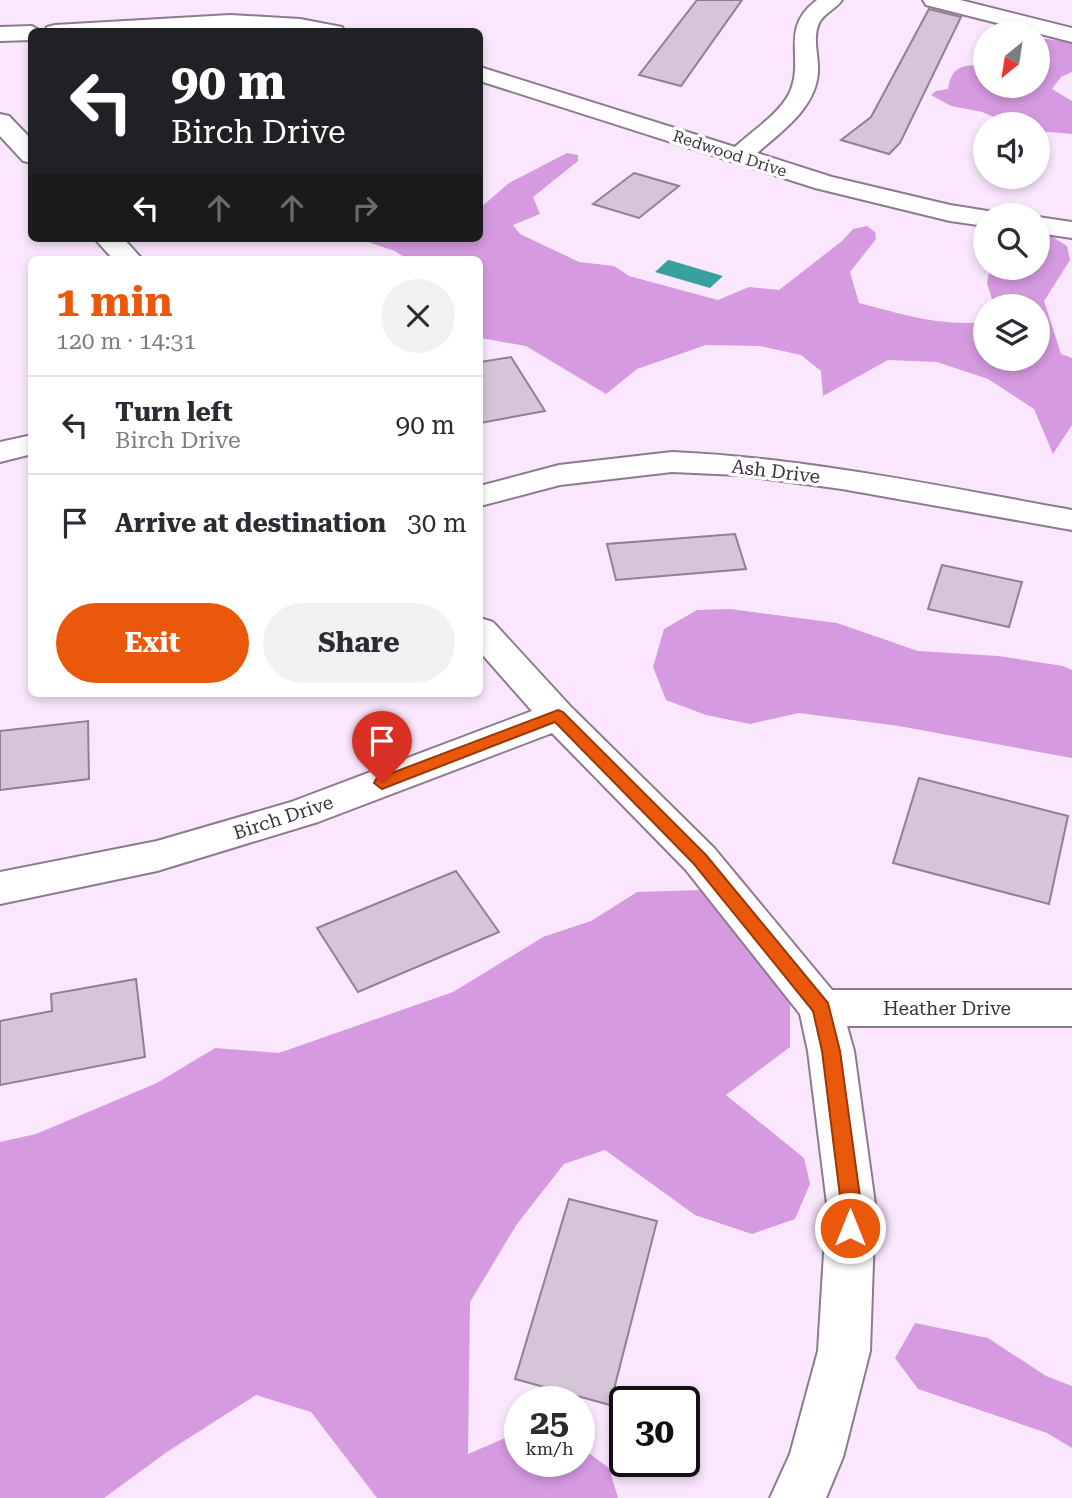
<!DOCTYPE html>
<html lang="en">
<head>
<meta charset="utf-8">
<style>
  body { margin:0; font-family:"Roboto Serif",serif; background:#f2f2f3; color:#2b2b33; height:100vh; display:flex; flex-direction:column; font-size:26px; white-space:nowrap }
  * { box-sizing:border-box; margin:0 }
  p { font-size:23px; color:#7c7c81 }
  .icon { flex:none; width:38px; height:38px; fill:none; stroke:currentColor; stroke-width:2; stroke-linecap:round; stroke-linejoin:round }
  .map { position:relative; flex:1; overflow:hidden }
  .sheet { position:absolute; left:28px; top:256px; width:455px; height:441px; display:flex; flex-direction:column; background:#fff; border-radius:10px; box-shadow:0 4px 10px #0003 }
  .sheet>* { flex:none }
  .guide { position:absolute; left:28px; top:28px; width:455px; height:214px; border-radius:10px; box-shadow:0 4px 10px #0003; background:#202124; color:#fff; overflow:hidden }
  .needle { width:46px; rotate:210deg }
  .tools { position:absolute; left:973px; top:21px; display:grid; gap:14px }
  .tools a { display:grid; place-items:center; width:77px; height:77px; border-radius:50%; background:#fff; box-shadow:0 4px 10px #0003; font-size:35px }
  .speed { position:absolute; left:504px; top:1386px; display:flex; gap:14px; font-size:35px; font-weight:700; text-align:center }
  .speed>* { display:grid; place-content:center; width:91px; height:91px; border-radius:50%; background:#fff; box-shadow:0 4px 10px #0003; line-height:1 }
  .speed small { font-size:18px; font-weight:400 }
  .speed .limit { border:4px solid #111; border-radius:10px; background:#fff; color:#111 }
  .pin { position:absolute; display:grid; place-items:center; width:60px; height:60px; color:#fff; margin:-72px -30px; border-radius:50% 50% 50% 0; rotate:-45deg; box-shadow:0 0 7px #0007 }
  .pin .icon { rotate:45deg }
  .me { position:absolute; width:77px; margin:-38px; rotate:0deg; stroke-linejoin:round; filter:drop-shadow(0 0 5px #0008) }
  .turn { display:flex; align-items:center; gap:24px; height:147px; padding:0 28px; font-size:32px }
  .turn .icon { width:91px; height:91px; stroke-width:2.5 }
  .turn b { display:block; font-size:49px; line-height:60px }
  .lanes { display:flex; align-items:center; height:66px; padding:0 28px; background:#0003; justify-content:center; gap:35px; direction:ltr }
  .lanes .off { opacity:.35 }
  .round { display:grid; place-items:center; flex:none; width:74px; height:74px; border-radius:37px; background:#f2f2f3 }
  .summary { display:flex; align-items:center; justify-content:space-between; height:119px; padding:0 28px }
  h1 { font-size:42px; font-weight:700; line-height:52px; color:#ea580c }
  .primary-button { display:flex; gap:14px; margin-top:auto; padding:14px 28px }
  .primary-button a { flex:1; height:80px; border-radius:42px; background:#ea580c; color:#fff; font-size:28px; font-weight:700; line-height:80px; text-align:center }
  .primary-button a+a { background:#f2f2f3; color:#2b2b33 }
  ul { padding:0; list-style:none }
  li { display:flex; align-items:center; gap:21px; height:98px; padding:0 28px; border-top:2px solid #e1e1e2 }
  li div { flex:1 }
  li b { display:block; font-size:26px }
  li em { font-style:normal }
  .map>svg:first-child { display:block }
  .forest { fill:#d69ae0 }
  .water { fill:#39a19d }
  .building { fill:#d6c4d9; stroke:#917f93; stroke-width:2 }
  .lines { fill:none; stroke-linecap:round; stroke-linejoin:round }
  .minor-casing { stroke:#8c7b8f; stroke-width:4 }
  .minor { fill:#fff; fill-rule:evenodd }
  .route { fill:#ea580c; stroke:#983908; stroke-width:2 }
  .labels { text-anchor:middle; stroke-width:7; stroke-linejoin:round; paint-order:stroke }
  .far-street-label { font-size:16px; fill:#3a333c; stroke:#fff }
  .street-label { font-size:19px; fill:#3a333c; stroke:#fff }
</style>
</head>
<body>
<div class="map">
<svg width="1072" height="1498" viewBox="0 0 1072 1498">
  <rect width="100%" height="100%" fill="#fae7fd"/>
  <path class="forest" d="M 1038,38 L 1072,42 L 1072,72 L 1061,77 L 1052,89 L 1072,101 L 1072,134 L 1038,131 L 1038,124 L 1011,124 L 982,112 L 951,106 L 931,95 L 936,91 L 948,89 C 952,65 963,65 985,65 L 985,86 L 1038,86 Z
    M 567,153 L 578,155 L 578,161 L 533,197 L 540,214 L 513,225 L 520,234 L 579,262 L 614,266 L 629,276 L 718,300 L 749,287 L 779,290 L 842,241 L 853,229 L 867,226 L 875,232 L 876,239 L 850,272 L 859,303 C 901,314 942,327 985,322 L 985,359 L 1038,359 L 1038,306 L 994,306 L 987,283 L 990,268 L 1038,268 L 1038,234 L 1048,234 L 1067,246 L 1070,260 L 1044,301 L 1061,354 L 1072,358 L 1072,425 L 1053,454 L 1034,409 L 988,379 L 937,362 L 888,360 L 823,396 L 821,371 L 801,355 L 760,346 L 706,345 L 637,369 L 606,394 L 526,346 L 480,338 L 480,259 L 407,259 L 395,251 L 356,238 L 480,238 L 480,208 L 509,183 Z
    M 730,609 L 837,623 L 918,651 L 998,656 L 1063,666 L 1072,670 L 1072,758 L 899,726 L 799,713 L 750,724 L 706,715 L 666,700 L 653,667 L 664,629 L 697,610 Z
    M 700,890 L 790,999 L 790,1047 L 726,1095 L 804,1158 L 810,1184 L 795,1219 L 752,1234 L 695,1215 L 605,1150 L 564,1164 L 517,1224 L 470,1302 L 468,1454 L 517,1433 L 520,1434 L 520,1461 L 579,1461 L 579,1446 L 609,1468 L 618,1498 L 377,1498 L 311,1412 L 256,1395 L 167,1452 L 104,1498 L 0,1498 L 0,1142 L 36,1134 L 157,1083 L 215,1048 L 279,1053 L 453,992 L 543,937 L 591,921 L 637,892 Z
    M 915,1323 L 988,1338 L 1046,1376 L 1072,1386 L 1072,1448 L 1047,1433 L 918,1389 L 895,1358 Z"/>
  <path class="water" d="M 668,260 L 669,260 L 723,276 L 710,288 L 655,272 Z"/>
  <path class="building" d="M 697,0 L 742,0 L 681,86 L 639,75 Z
    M 929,9 L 961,17 L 900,143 L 889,154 L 841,140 L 871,117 Z
    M 634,173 L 679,186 L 639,218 L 593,204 Z
    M 511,357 L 545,411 L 480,423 L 480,362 Z
    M 735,534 L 746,569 L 616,580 L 607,544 Z
    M 942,565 L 1022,582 L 1009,627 L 928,609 Z
    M 88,721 L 89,779 L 0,790 L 0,731 Z
    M 919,778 L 1068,816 L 1049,904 L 893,863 Z
    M 456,871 L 499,932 L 358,992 L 317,928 Z
    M 136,979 L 145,1057 L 0,1085 L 0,1021 L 52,1011 L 51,994 Z
    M 569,1199 L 657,1221 L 610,1405 L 515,1379 Z"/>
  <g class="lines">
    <defs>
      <path id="minor" d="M 817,0 L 842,0 C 836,9 824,13 819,23 C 812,39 819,56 818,72 C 816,108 781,132 757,153 L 832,177 L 950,205 L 994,212 L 996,215 L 985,215 L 985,226 L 950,221 L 815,188 L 480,81 L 480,67 L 735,147 C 752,131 778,115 789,94 C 806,59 778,29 817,0 Z
        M 923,0 L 960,0 L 1072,28 L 1072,42 L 926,5 Z
        M 230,15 L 300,19 L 342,27 L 345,32 L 230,29 L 44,32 L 47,27 L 55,25 Z
        M 32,26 L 42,32 L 32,32 L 32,40 L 0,41 L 0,27 Z
        M 0,114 L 9,116 L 32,140 L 32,163 L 23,161 L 0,136 Z
        M 1038,217 L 1072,222 L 1072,238 L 1038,233 Z
        M 94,238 L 123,238 L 142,259 L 113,259 Z
        M 32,435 L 32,454 L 0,462 L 0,442 Z
        M 672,452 C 807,458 939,486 1072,510 L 1072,530 L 842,489 L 739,475 L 672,472 L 560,485 L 480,506 L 480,486 L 559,465 Z
        M 480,618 L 493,622 L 571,707 L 714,848 L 832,990 L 1072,990 L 1072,1026 L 847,1026 L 854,1051 L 875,1204 L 870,1351 L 843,1457 L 826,1498 L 770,1498 L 790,1454 L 818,1351 L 827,1204 L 808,1051 L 800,1014 L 686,870 L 552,733 L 318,822 L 157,871 L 0,904 L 0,872 L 157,841 L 291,802 L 532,711 L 480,652 Z"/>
    </defs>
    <use href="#minor" class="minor-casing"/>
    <use href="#minor" class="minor"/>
  </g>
  <path class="route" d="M 558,710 L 563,712 L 706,855 L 828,1003 L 840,1051 L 861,1204 L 860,1228 L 857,1235 L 850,1237 L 843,1235 L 840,1228 L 841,1204 L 822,1051 L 813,1011 L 694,864 L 555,722 L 387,787 L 382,789 L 374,783 L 376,779 Z"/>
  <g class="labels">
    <g class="far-street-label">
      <text transform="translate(730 153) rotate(18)" y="6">Redwood Drive</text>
    </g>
    <g class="street-label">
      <text transform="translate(776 471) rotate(7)" y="7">Ash Drive</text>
      <text transform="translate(283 817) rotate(-18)" y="7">Birch Drive</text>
      <text x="947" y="1015">Heather Drive</text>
    </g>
  </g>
</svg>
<div class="tools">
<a><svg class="needle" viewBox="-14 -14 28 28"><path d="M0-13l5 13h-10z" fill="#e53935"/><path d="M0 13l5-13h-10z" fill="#7c7c81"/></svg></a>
<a><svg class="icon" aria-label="sound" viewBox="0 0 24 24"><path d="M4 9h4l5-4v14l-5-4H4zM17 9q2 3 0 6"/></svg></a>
<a><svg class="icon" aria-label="search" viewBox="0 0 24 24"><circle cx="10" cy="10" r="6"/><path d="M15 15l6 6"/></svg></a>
<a><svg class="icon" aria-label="layers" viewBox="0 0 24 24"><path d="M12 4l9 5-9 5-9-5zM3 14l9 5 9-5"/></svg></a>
</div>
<div class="speed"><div>25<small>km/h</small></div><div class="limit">30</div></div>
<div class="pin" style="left:382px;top:783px;background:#d93025"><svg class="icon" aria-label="arrive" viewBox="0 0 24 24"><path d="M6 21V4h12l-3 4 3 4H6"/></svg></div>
<svg class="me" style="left:850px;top:1228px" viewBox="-20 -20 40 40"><circle r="17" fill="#ea580c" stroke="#fff" stroke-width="3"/><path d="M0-11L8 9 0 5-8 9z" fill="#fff"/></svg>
<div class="guide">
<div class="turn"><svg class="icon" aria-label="left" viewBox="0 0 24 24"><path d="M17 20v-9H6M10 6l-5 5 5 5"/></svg><div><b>90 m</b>Birch Drive</div></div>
<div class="lanes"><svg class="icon" aria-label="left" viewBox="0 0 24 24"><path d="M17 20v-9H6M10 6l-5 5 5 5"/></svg><svg class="icon off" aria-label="ahead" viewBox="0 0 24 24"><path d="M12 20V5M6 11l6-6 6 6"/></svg><svg class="icon off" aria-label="ahead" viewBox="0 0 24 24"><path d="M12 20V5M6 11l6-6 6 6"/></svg><svg class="icon off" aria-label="right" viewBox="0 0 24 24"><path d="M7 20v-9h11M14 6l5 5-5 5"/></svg></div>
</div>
<section class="sheet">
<div class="summary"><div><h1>1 min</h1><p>120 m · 14:31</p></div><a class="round"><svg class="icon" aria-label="close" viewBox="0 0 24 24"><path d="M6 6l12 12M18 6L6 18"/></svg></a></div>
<ul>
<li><svg class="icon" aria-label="left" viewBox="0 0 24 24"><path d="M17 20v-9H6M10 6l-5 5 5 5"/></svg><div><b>Turn left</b><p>Birch Drive</p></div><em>90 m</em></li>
<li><svg class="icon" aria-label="arrive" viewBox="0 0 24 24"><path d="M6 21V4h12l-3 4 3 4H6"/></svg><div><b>Arrive at destination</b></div><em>30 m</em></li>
</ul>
<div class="primary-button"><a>Exit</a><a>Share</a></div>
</section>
</div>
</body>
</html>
